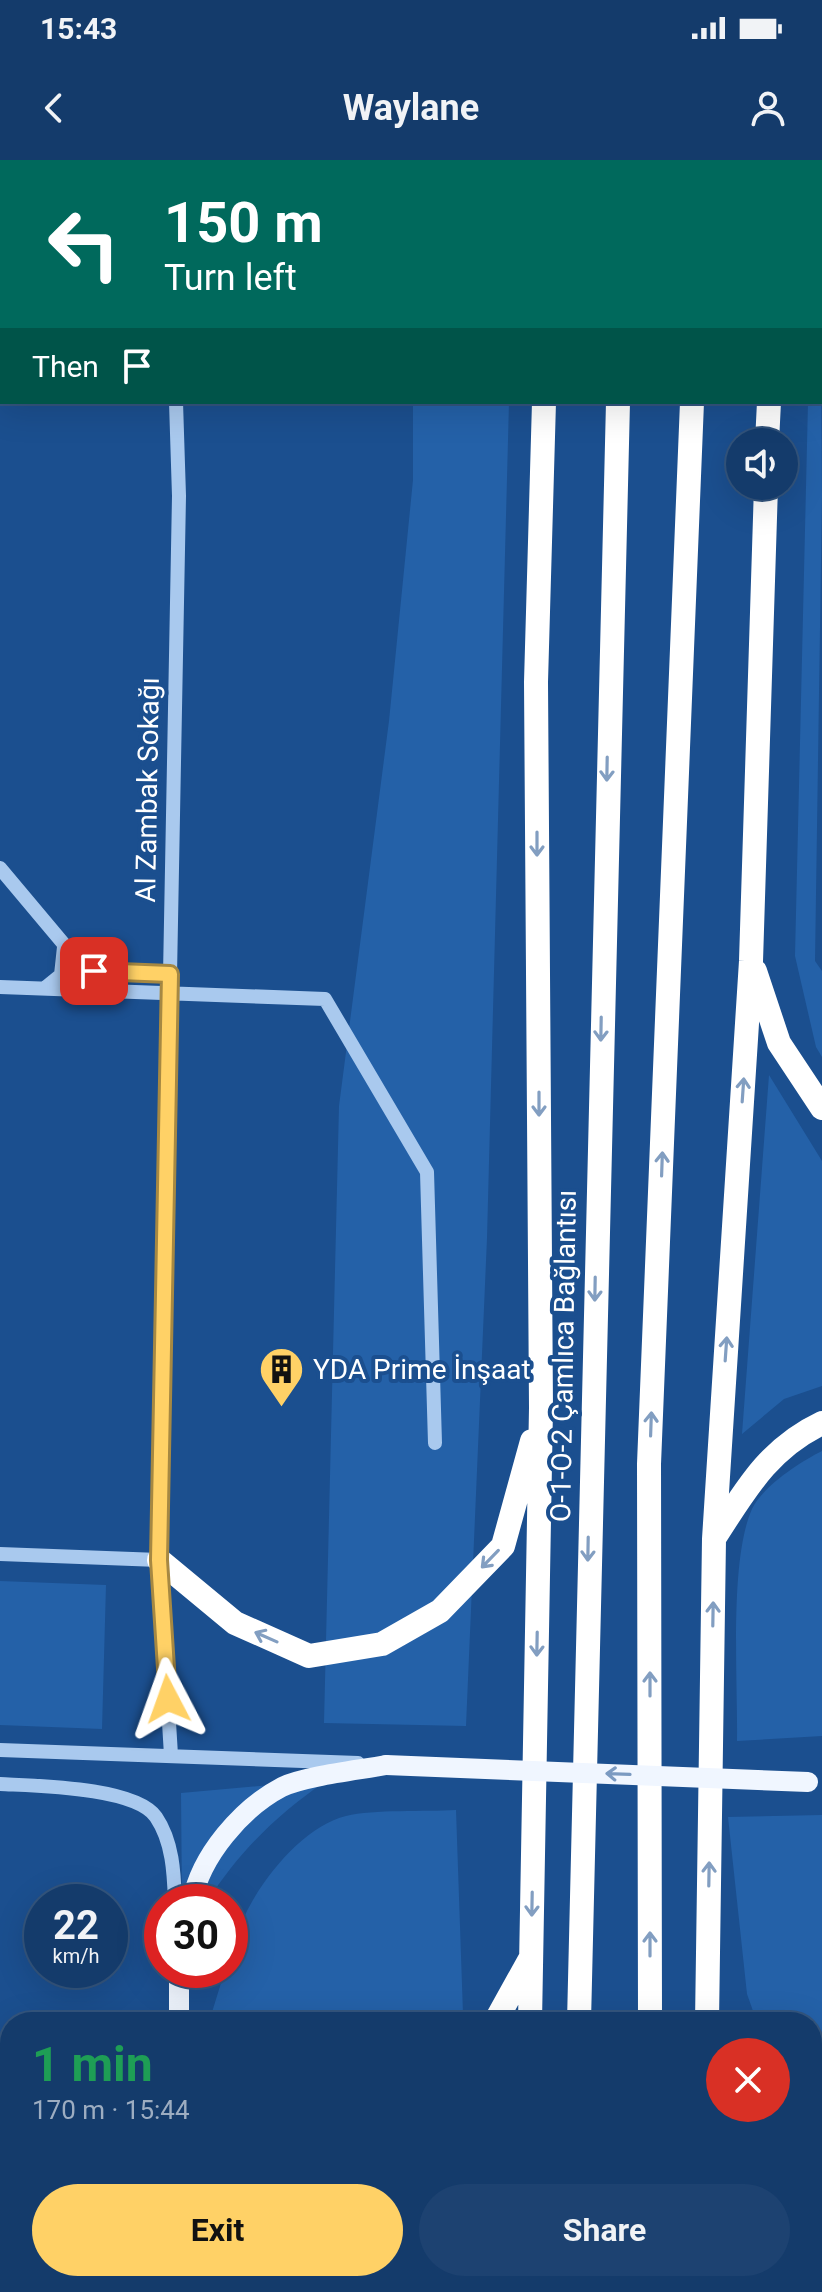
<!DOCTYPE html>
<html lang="en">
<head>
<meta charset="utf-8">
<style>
  body { margin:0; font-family:Roboto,sans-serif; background:#1d4271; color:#f1f3f6; height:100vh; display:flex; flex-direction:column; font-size:30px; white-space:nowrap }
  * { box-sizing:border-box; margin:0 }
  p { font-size:26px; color:#9dadc1 }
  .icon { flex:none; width:44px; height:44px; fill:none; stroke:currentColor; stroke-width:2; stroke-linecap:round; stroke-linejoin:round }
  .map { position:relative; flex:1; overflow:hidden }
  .sheet { position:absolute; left:0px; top:1852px; width:822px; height:280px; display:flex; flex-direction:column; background:#143b6b; border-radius:32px 32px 0 0; box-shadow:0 8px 32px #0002,0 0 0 2px #33557e }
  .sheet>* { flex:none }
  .top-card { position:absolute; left:0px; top:0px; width:822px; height:244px; box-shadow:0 8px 32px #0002,0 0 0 2px #33557e; background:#00695c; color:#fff; overflow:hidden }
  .buttons { position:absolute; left:726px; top:268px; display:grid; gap:16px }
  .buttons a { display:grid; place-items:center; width:72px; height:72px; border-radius:50%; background:#143b6b; box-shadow:0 8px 32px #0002,0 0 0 2px #33557e; font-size:40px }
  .speed { position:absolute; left:24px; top:1724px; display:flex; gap:16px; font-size:40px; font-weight:700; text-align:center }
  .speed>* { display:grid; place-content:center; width:104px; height:104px; border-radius:50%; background:#143b6b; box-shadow:0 8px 32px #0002,0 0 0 2px #33557e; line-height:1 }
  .speed small { font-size:20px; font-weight:400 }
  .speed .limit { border:12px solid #d22; background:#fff; color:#111 }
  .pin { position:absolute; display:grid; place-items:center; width:68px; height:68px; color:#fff; margin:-34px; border-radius:16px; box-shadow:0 4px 12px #0006 }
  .me { position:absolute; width:88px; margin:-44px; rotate:356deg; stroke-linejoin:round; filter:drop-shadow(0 0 6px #0008) }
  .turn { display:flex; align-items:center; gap:28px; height:168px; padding:0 32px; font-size:36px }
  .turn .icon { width:104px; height:104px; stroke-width:2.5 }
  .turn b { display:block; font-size:56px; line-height:68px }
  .then { display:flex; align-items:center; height:76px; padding:0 32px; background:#0003; gap:16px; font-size:30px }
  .round { display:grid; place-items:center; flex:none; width:84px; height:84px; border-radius:42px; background:#1d4271 }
  .headline { display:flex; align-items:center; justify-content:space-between; height:136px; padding:0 32px }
  h1 { font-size:48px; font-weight:700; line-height:60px; color:#1e9e55 }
  .primary-button { display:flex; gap:16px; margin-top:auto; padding:16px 32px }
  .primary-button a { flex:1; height:92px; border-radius:48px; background:#ffd166; color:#111; font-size:32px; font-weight:700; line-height:92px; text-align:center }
  .primary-button a+a { background:#1d4271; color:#f1f3f6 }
  .status { display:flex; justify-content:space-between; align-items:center; height:56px; padding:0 40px; background:#143b6b; direction:ltr }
  .status svg { height:22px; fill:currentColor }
  header { display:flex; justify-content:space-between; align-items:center; height:104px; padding:0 32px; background:#143b6b; font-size:36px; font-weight:700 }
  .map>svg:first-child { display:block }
  .green { fill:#2461a8 }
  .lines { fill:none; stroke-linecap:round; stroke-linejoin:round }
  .minor { stroke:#a9c9ee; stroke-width:14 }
  .major { stroke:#f0f6ff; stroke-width:20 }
  .highway { stroke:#fff; stroke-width:24 }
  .major-bridge { stroke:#f0f6ff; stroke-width:20 }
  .oneway { stroke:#829ec1 }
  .oneway2 { stroke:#7b9ac1 }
  .route-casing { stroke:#a68842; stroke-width:20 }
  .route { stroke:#ffd166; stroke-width:14 }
  .labels { text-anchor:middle; stroke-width:8; stroke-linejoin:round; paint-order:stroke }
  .street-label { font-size:28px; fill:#fff; stroke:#1b4f8f }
  .poi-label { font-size:28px; fill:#fff; stroke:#1b4f8f; text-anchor:start }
</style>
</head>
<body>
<div class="status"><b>15:43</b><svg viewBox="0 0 49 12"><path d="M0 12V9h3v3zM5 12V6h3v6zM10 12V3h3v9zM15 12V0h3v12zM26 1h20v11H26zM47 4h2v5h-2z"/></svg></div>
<header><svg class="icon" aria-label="back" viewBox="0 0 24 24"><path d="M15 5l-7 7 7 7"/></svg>Waylane<svg class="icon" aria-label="person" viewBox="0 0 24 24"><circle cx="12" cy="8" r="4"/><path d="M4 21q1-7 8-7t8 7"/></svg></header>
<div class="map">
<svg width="822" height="2132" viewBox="0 0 822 2132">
  <rect width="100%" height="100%" fill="#1b4f8f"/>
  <path class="green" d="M 820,99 L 822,334 L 815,801 L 822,811 L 822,897 L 816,887 L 795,796 L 808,242 L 820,242 Z
    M 413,242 L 509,242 L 487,1078 L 466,1566 L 324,1563 L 339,946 L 389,561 L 413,320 Z
    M 769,915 L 822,1001 L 822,1226 L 784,1239 L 742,1274 Z
    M 822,1291 L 822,1576 L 737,1581 C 738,1521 729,1400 752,1349 C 763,1326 800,1302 822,1291 Z
    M 0,1421 L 106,1425 L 102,1569 L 0,1565 Z
    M 327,1620 C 277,1655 240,1690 207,1742 L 182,1742 L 181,1633 Z
    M 456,1650 L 463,1854 L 459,1862 L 209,1862 L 225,1810 L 230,1810 C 230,1756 292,1669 346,1656 C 374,1649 425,1652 456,1650 Z
    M 822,1655 L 822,1993 L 812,1979 L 812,1862 L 757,1862 L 747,1834 L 728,1657 Z
    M 812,2055 L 822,2067 L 822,2132 L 738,2132 L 738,2122 L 812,2122 Z
    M 297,2122 L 475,2122 L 476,2132 L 286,2132 Z"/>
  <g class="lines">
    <path class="minor" d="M 438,0 L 452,2
      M 94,2 L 186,0
      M 0,4 L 2,4
      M 820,9 L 822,8
      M 820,42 L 822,42
      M 0,708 L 78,801 L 94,811 L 170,814
      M 0,827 L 325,839 L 427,1012 L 435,1283
      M 45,828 L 61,815 L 64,787
      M 0,1394 L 159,1400
      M 0,1590 L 358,1603
      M 171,1595 L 159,1400 L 179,336 L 176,242
      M 0,1624 C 36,1626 135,1627 156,1657 C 173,1682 174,1714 175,1742"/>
    <path class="major" d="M 192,1742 C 200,1696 242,1648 282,1627 C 305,1616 360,1610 386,1605
      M 179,1810 L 179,1862
      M 188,2122 L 189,2132"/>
    <path class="highway" d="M 551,2 L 551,0
      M 626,2 L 626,0
      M 699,2 L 699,0
      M 775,2 L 775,0
      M 767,282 L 769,242
      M 755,811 L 779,883 L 822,948
      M 715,1377 C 746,1329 769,1288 822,1263
      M 159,1400 L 235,1463 L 309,1496 L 382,1484 L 440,1451 L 503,1386 L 532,1281
      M 495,1862 L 530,1799
      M 530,1862 L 541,1248 L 536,522 L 544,242
      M 579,1862 L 618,242
      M 650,1862 L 649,1304 L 692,242
      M 707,1862 L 714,1379 L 751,801 L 766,326
      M 812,2020 L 822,2032
      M 584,2122 L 584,2132
      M 651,2122 L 651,2132
      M 255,2132 L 265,2122
      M 528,2132 L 528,2122
      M 699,2132 L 699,2122"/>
    <path class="major-bridge" d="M 386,1605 L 808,1622"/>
  </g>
  <defs><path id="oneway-shaft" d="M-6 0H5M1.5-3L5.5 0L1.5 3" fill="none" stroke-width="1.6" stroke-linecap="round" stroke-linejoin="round" transform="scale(2)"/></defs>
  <g class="oneway">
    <use href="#oneway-shaft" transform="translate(607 609) rotate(91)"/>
    <use href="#oneway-shaft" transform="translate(537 684) rotate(90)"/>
    <use href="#oneway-shaft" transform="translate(601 869) rotate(91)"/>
    <use href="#oneway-shaft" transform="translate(743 930) rotate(-86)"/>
    <use href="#oneway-shaft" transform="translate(539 944) rotate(90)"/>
    <use href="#oneway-shaft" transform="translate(662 1004) rotate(-88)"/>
    <use href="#oneway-shaft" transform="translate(595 1129) rotate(91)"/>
    <use href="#oneway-shaft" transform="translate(726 1189) rotate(-86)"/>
    <use href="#oneway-shaft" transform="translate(651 1264) rotate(-88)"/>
    <use href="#oneway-shaft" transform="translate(588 1389) rotate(91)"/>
    <use href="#oneway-shaft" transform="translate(490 1399) rotate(134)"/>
    <use href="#oneway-shaft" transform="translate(713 1454) rotate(-89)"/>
    <use href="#oneway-shaft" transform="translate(266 1477) rotate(-156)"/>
    <use href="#oneway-shaft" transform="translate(537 1484) rotate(91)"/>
    <use href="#oneway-shaft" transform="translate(650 1524) rotate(-90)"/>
    <use href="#oneway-shaft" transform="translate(709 1714) rotate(-89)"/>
    <use href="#oneway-shaft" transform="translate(532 1744) rotate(91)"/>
    <use href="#oneway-shaft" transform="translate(650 1784) rotate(-90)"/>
  </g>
  <use class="oneway2" href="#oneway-shaft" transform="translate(618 1614) rotate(-178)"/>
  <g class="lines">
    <defs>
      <path id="route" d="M 94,811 L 170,814 L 159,1400 L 168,1539"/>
    </defs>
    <use href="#route" class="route-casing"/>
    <use href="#route" class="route"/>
  </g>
  <defs>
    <symbol id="building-pin" viewBox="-11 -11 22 30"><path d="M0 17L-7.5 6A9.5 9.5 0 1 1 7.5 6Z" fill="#ffd166" stroke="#1b4f8f"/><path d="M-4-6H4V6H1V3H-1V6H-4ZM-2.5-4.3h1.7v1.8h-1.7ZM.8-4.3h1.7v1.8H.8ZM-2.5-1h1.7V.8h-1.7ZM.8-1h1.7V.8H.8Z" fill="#111"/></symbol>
  </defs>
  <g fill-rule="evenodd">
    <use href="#building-pin" x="256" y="1184" width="51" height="69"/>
  </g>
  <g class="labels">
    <g class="street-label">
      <text transform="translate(147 630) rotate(-89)" y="10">Al Zambak Sokağı</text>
      <text transform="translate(563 1196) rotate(-89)" y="10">O-1-O-2 Çamlıca Bağlantısı</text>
    </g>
    <g class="poi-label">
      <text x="313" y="1219">YDA Prime İnşaat</text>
    </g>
  </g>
</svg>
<div class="buttons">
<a><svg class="icon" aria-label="sound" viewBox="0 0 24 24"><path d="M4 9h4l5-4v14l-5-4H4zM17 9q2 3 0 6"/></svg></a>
</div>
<div class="speed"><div>22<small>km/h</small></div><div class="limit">30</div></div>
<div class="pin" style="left:94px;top:811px;background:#d93025"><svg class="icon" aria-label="arrive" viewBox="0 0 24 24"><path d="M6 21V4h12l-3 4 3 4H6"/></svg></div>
<svg class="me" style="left:168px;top:1539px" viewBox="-20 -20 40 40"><path d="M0-17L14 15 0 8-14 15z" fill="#ffd166" stroke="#fff" stroke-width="4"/></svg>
<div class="top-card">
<div class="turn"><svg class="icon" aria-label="left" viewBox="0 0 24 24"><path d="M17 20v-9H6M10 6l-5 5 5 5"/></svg><div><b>150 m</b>Turn left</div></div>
<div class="then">Then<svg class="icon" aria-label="arrive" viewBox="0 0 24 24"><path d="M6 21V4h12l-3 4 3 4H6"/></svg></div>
</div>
<section class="sheet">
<div class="headline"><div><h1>1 min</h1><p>170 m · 15:44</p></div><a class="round" style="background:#d93025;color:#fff"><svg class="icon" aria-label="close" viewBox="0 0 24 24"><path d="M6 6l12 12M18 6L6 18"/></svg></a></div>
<div class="primary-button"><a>Exit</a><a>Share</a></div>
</section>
</div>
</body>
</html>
